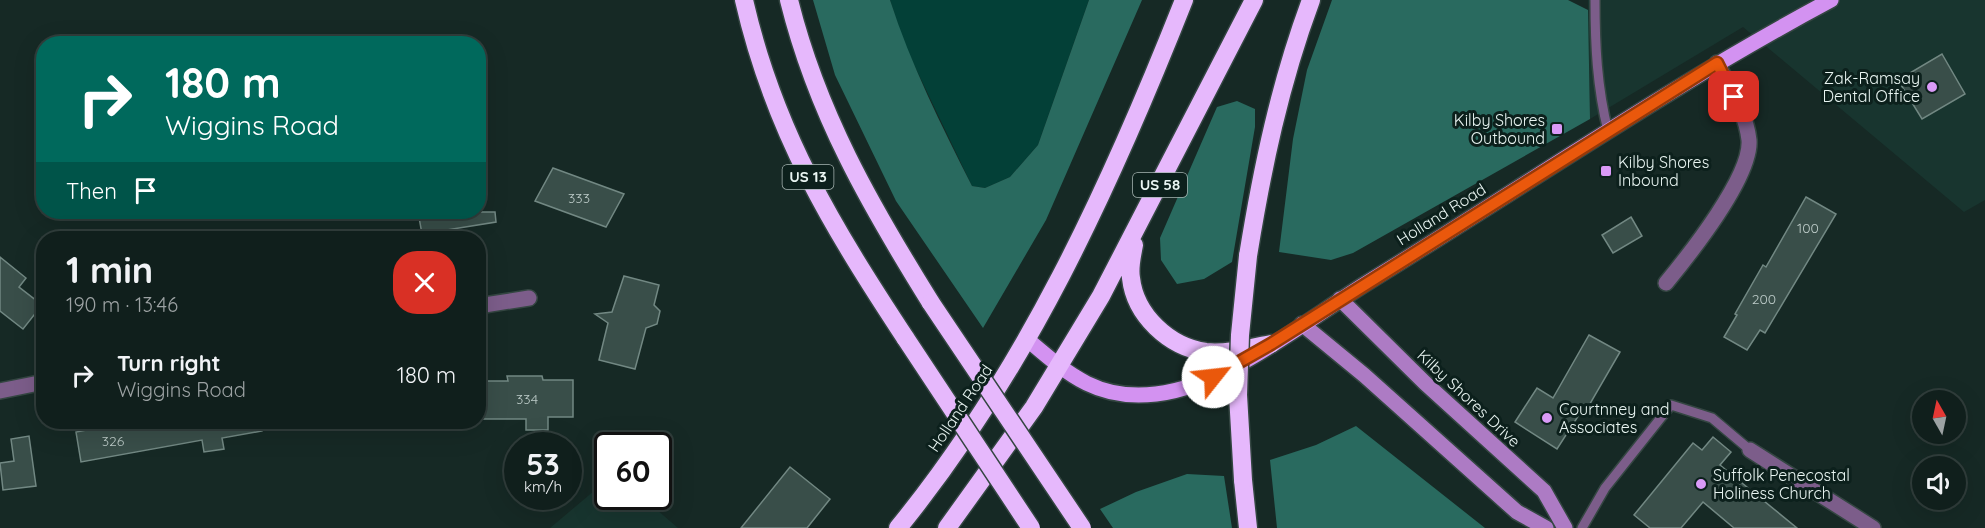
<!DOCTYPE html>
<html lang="en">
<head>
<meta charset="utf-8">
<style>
  body { margin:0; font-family:Quicksand,sans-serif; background:#192725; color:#f1f3f6; height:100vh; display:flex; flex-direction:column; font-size:22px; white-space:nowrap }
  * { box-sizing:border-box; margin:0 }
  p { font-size:20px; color:#9ca2a3 }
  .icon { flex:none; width:33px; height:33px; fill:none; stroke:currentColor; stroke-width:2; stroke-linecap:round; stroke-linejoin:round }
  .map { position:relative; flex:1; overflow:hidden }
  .panel { position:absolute; left:36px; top:231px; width:450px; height:198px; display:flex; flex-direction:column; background:#101f1c; border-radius:24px; box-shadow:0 6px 24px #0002,0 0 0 2px #303d3b }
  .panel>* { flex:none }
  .hud { position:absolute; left:36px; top:36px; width:450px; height:183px; border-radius:24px; box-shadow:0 6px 24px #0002,0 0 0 2px #303d3b; background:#00695c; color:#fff; overflow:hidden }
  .needle { width:39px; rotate:351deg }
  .fabs { position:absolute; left:1912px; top:390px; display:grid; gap:12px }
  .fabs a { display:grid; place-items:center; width:54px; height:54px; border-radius:50%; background:#101f1c; box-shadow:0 6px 24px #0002,0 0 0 2px #303d3b; font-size:30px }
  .speed { position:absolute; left:504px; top:432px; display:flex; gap:12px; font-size:30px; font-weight:700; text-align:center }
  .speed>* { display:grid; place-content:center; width:78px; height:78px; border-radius:50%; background:#101f1c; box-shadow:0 6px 24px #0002,0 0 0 2px #303d3b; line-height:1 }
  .speed small { font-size:15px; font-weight:400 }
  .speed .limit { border:3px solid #111; border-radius:9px; background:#fff; color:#111 }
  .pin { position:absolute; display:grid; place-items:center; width:51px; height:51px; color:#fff; margin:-26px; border-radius:12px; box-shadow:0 3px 9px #0006 }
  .me { position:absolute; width:66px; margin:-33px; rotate:61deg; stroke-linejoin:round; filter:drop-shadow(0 0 4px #0008) }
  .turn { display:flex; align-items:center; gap:21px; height:126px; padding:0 30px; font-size:27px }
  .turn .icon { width:78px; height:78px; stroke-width:2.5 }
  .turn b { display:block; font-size:42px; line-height:51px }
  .then { display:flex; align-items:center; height:57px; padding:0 30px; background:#0003; gap:12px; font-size:22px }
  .round { display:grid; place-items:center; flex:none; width:63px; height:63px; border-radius:24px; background:#192725 }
  .overview { display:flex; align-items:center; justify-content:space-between; height:102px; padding:0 30px }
  h1 { font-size:36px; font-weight:700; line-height:45px }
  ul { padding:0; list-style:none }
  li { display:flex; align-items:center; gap:18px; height:84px; padding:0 30px }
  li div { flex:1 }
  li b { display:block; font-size:22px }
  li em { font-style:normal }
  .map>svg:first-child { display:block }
  .built { fill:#18352f }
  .green { fill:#034037 }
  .forest { fill:#296a5f }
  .building { fill:#394e49; stroke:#728883; stroke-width:1.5 }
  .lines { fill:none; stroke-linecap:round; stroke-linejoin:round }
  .lane-casing { stroke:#344642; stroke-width:12 }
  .street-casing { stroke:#344642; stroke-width:18 }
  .secondary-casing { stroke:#344642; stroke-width:18 }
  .primary-casing { stroke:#344642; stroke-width:18 }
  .highway-casing { stroke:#344642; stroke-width:21 }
  .lane { stroke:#7c5d8a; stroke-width:9 }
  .street { stroke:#7c5d8a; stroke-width:15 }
  .secondary { stroke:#ad7bc4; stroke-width:15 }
  .primary { stroke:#d392f1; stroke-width:15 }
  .highway { stroke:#e6b8fc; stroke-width:18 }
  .highway-bridge-casing { stroke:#344642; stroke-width:21; stroke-linecap:butt }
  .highway-bridge { stroke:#e6b8fc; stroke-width:18 }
  .route-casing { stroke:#983908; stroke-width:15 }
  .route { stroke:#ea580c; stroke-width:10 }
  .poi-dot { fill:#da9af7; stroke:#0c201c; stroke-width:2 }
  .labels { text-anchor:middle; stroke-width:6; stroke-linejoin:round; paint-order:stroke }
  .number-label { font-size:14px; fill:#bdcbc8 }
  .shield { fill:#0c201c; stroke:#a7b5b2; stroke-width:1.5 }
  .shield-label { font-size:15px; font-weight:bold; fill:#e9f5f2 }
  .poi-label { font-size:16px; fill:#e9f5f2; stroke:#0c201c; text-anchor:start }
  .street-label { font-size:16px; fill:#e9f5f2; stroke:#0c201c }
</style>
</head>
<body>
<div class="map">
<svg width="1985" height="528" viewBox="0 0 1985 528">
  <rect width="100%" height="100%" fill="#162925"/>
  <path class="built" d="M 1588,0 L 1985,0 L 1985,200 L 1964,212 L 1743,27 L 1590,119 Z
    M 607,480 L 608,496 L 642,497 L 678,528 L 550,528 Z"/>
  <path class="green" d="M 890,0 L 1089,0 L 1038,145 L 1010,177 L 985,188 L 972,186 L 905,46 Z"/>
  <path class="forest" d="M 813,0 L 890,0 C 911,65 941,125 972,186 L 985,188 L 1010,177 L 1038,145 L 1089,0 L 1142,0 L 1046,220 L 983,328 L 896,201 L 835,75 Z
    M 1332,0 L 1568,0 L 1588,10 L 1590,119 L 1353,253 L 1331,260 L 1279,252 L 1293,139 L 1307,70 Z
    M 1237,101 L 1255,109 L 1255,127 L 1232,262 L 1204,279 L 1177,284 L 1161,260 L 1160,238 L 1217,107 Z
    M 1356,426 L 1485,528 L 1277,528 L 1270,460 L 1316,445 Z
    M 1187,474 L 1224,476 L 1232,528 L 1113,528 L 1100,509 L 1136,492 Z"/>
  <path class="building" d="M 1942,54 L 1965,94 L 1922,119 L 1898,80 Z
    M 553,168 L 624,194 L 606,227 L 535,201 Z
    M 1806,197 L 1836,214 L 1765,333 L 1760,330 L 1747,350 L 1724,337 L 1737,315 L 1735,314 L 1763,265 L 1766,267 Z
    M 418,212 L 495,212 L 496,222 L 422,234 Z
    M 1631,217 L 1642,236 L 1613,253 L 1602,235 Z
    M 0,257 L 26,278 L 19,287 L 42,305 L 23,329 L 0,311 Z
    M 624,276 L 659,285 L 654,305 L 660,311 L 657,324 L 646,328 L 635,369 L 599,360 L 608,323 L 595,314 L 612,312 Z
    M 1589,335 L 1620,352 L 1587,409 L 1584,407 L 1557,449 L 1515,422 L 1537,388 L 1553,398 Z
    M 507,376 L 542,376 L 543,380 L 573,380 L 573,417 L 548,417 L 548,430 L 526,430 L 526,419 L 482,419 L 482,381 L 508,381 Z
    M 117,422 L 261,422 L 262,431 L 222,438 L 224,449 L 204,452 L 202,440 L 81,462 L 76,432 L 118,424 Z
    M 29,436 L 36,486 L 3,490 L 0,463 L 14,461 L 11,439 Z
    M 1713,437 L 1731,452 L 1720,465 L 1797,528 L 1734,528 L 1703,502 L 1681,528 L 1650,528 L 1634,515 L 1693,443 L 1702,450 Z
    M 790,467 L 830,499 L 807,528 L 741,528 Z"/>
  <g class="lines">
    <defs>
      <path id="lane" d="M 1595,0 C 1595,45 1597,87 1608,131
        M 1582,528 L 1605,488 L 1671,405 L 1712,418 L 1750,450"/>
      <path id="street" d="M 1666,283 C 1689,255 1752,176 1749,140 C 1746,112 1729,87 1717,63
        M 478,306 L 529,298
        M 0,391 L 44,382
        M 1750,450 L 1873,528"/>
      <path id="secondary" d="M 1340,299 L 1425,383 L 1544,491 L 1565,528
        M 1302,324 L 1364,375 L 1517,512 L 1546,528"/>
      <path id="primary" d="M 1028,340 C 1069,375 1098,401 1156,394 C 1224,387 1307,320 1365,284 C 1520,189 1670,86 1831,0"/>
      <path id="highway" d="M 744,0 C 774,132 833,228 906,339
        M 789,0 C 817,113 870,205 931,303
        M 1134,245 C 1132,256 1129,267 1131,278 C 1135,315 1169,347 1206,352 C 1228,354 1250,348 1271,344
        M 1248,256 C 1262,169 1280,83 1311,0
        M 1243,480 L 1248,528
        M 898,528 C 1026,371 1110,187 1184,0
        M 947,528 L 1034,407 L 1101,296 L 1254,0"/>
    </defs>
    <use href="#lane" class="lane-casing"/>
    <use href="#street" class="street-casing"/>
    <use href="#secondary" class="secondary-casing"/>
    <use href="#primary" class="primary-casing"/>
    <use href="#highway" class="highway-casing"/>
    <use href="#lane" class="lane"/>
    <use href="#street" class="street"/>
    <use href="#secondary" class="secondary"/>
    <use href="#primary" class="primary"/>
    <use href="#highway" class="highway"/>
    <defs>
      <path id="highway-bridge" d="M 931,303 L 1082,528
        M 906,339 L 1031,528
        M 1243,480 L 1238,395 L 1240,335 L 1248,256"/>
    </defs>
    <use href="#highway-bridge" class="highway-bridge-casing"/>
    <use href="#highway-bridge" class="highway-bridge"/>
  </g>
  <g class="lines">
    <defs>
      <path id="route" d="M 1213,377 L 1271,344 L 1717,63 L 1734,97"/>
    </defs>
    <use href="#route" class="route-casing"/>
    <use href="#route" class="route"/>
  </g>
  <g class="poi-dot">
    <circle cx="1932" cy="87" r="6"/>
    <rect x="1551" y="123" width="12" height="12" rx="3"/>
    <rect x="1600" y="165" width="12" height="12" rx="3"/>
    <circle cx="1547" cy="418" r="6"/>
    <circle cx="1701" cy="484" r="6"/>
  </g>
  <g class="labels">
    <g class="number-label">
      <text x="579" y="203">333</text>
      <text x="1808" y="233">100</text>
      <text x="1764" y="304">200</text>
      <text x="527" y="404">334</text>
      <text x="113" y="446">326</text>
    </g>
    <g class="shield">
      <rect x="782.5" y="165" width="51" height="24" rx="4.5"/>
      <rect x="1133" y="173" width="54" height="24" rx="4.5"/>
    </g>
    <g class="shield-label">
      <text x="808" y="182">US 13</text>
      <text x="1160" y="190">US 58</text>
    </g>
    <g class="poi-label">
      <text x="1920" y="84" text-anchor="end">Zak-Ramsay<tspan x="1920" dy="18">Dental Office</tspan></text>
      <text x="1545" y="126" text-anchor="end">Kilby Shores<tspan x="1545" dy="18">Outbound</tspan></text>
      <text x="1618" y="168">Kilby Shores<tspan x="1618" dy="18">Inbound</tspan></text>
      <text x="1559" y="415">Courtnney and<tspan x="1559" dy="18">Associates</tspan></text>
      <text x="1713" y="481">Suffolk Penecostal<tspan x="1713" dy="18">Holiness Church</tspan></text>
    </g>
    <g class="street-label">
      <text transform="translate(1441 214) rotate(-32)" y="6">Holland Road</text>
      <text transform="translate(1469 398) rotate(43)" y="6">Kilby Shores Drive</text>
      <text transform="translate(960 408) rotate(-56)" y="6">Holland Road</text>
    </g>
  </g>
</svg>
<div class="fabs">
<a><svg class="needle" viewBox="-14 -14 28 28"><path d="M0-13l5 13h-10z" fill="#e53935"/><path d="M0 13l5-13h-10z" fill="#9ca2a3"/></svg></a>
<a><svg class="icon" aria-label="sound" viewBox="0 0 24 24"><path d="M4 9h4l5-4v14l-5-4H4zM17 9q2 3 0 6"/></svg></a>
</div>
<div class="speed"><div>53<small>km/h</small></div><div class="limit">60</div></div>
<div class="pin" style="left:1734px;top:97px;background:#d93025"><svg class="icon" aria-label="arrive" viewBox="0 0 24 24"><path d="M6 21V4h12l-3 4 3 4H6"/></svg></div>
<svg class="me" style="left:1213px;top:377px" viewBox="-20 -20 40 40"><circle r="19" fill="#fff"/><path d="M0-13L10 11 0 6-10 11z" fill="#ea580c"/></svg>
<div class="hud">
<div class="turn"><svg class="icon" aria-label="right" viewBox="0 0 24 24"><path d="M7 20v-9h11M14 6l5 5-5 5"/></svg><div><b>180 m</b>Wiggins Road</div></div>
<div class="then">Then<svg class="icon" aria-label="arrive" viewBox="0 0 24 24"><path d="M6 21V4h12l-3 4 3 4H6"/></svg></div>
</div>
<section class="panel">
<div class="overview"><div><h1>1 min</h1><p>190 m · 13:46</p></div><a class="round" style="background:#d93025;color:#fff"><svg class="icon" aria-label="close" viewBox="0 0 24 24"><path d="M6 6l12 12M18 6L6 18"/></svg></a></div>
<ul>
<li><svg class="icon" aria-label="right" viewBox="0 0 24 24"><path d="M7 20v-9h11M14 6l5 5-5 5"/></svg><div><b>Turn right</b><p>Wiggins Road</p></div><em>180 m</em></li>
</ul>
</section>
</div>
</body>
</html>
